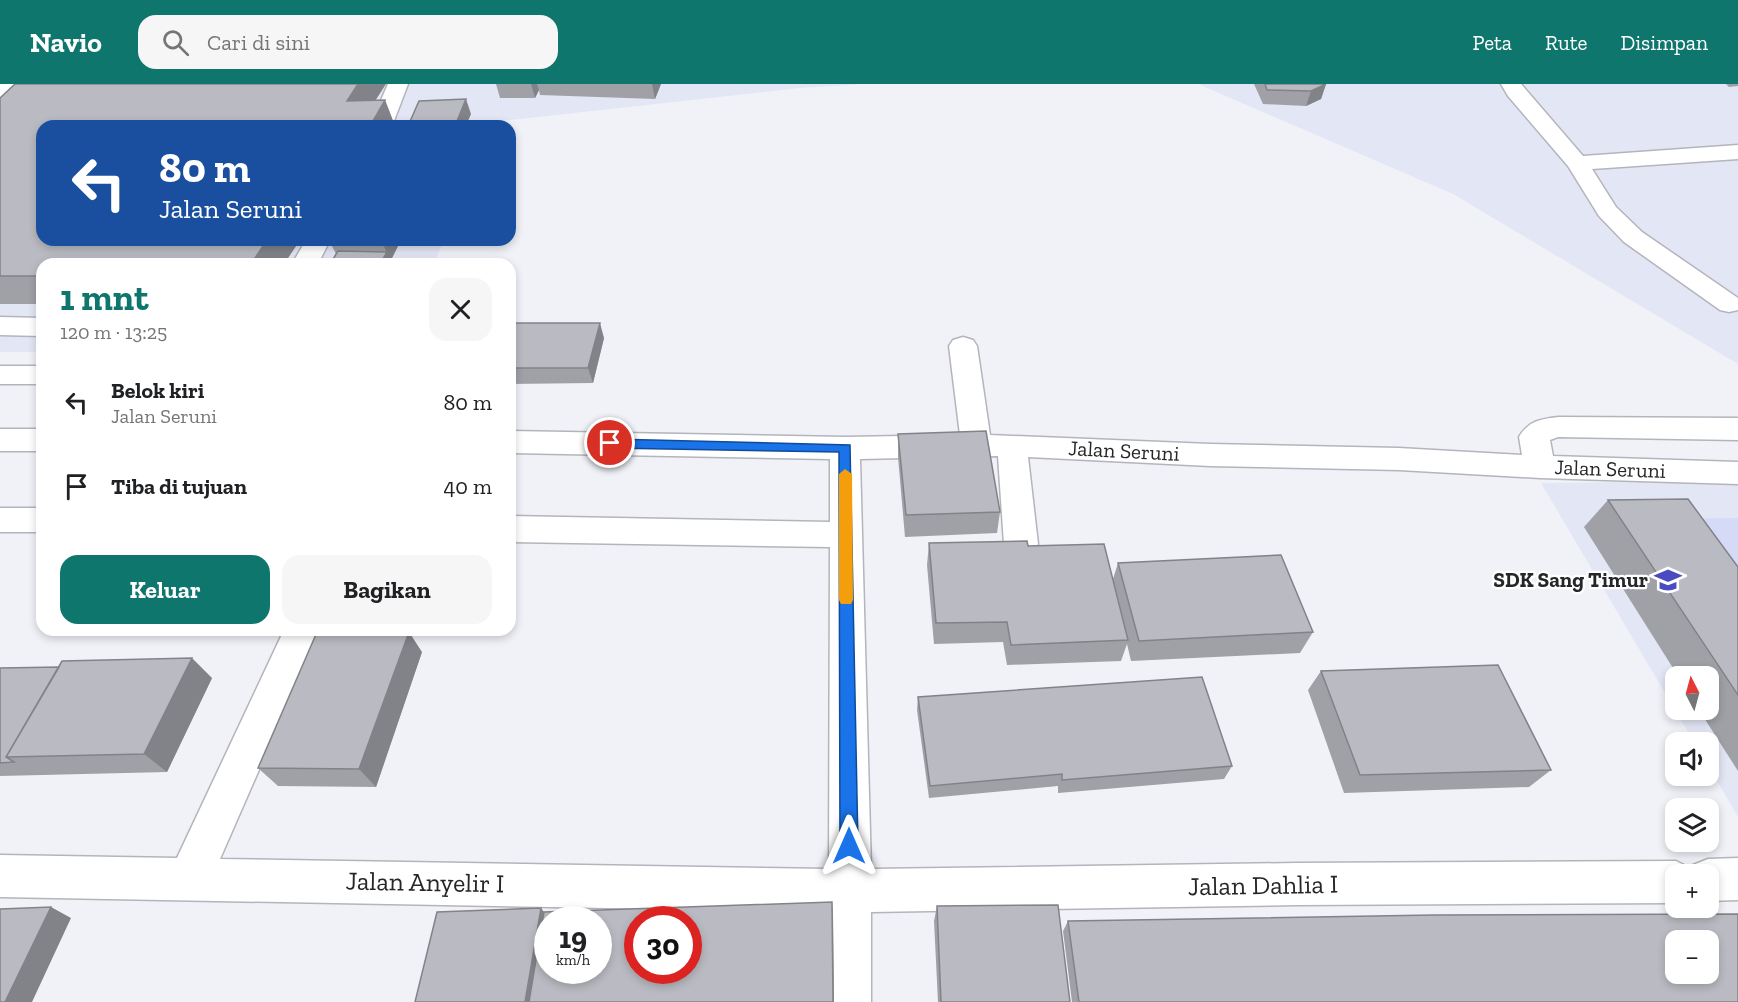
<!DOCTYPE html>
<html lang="id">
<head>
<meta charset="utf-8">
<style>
  body { margin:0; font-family:"Zilla Slab",serif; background:#f6f6f6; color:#202124; height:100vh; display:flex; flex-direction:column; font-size:22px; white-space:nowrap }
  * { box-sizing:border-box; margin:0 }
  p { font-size:20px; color:#757577 }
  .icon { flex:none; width:33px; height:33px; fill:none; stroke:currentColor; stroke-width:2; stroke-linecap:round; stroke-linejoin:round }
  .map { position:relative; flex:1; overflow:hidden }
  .side { position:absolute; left:36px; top:174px; width:480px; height:378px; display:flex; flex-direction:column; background:#fff; border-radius:18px; box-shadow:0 3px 9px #0003 }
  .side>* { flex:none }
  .hud { position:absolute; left:36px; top:36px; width:480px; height:126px; border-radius:18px; box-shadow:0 3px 9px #0003; background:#1a4fa0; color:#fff; overflow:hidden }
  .needle { width:39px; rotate:354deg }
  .buttons { position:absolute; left:1665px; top:582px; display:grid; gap:12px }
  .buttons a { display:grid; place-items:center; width:54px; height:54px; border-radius:12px; background:#fff; box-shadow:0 3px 9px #0003; font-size:30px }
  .speed { position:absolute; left:534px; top:822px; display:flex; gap:12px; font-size:30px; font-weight:700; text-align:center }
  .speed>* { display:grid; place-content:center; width:78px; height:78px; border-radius:50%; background:#fff; box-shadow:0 3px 9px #0003; line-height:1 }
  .speed small { font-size:15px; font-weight:400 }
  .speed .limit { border:9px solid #d22; background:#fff; color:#111 }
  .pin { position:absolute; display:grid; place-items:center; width:51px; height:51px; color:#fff; margin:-26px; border:3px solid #fff; border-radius:50%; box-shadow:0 2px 6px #0007 }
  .me { position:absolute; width:66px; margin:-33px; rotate:0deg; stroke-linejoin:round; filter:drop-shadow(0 0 4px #0008) }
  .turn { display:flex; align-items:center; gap:21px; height:126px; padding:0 24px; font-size:27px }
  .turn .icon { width:78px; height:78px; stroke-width:2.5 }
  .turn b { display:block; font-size:42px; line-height:51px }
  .round { display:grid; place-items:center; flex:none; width:63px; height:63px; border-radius:18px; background:#f6f6f6 }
  .summary { display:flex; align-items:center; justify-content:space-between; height:102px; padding:0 24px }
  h1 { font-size:36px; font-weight:700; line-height:45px; color:#0f766e }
  .button { display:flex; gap:12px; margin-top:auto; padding:12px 24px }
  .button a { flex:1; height:69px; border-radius:18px; background:#0f766e; color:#fff; font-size:24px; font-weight:700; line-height:69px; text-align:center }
  .button a+a { background:#f6f6f6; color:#202124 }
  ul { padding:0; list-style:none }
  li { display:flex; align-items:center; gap:18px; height:84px; padding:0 24px }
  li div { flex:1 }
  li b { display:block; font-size:22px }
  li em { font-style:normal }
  header { display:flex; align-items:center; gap:36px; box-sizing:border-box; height:84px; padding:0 30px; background:#0f766e; color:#fff }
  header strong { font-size:28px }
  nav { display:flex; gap:33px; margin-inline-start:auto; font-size:21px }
  .search { width:420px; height:54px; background:#f6f6f6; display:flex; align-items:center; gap:15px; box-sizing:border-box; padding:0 21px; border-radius:18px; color:#757577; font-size:22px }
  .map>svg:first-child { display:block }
  .built { fill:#e3e6f4; fill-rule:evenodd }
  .green { fill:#d5dbf6 }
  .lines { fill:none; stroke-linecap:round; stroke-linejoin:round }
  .minor-casing { stroke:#b4b5bc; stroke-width:3 }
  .minor { fill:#fff; fill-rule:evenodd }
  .wall { fill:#a0a1a7 }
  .shaded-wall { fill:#828388 }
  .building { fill:#babbc2; stroke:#828388; stroke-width:1.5; fill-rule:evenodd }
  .route { fill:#1a73e8; stroke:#114b97; stroke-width:1.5 }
  .slow { fill:#f59e0b }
  .labels { text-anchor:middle; stroke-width:4.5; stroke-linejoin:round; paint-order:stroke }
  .street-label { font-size:21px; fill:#252628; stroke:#fff }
  .poi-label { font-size:21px; font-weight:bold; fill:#252628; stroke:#fff; text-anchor:end }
  .near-street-label { font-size:26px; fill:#252628; stroke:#fff }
</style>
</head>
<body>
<header>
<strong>Navio</strong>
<div class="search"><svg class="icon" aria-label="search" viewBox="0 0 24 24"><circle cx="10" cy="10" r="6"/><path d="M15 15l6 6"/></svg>Cari di sini</div>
<nav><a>Peta</a><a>Rute</a><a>Disimpan</a></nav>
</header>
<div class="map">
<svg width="1738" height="918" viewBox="0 0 1738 918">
  <rect width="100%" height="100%" fill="#f0f2f8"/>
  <path class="built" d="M 28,0 L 861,0 L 800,4 L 491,38 L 490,42 L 42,42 L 42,156 L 444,156 L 434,180 L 42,180 L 42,268 L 0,268 L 0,26 Z
    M 1198,0 L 1738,0 L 1738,280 L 1453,110 Z
    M 1738,397 L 1738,733 L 1709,683 L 1708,658 L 1694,658 L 1541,399 ZM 1676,592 L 1708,592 L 1708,626 L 1676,626 Z"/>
  <path class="green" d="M 1738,434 L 1738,529 L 1671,435 Z"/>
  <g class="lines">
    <defs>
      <path id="minor" d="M 0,0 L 20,0 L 7,13 L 0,15 Z
        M 388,0 L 408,0 L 392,42 L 370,42 Z
        M 1501,0 L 1521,0 L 1583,72 L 1738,61 L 1738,75 L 1592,85 L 1616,123 L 1642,148 L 1738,214 L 1738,226 L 1729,228 L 1720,226 L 1624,158 L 1599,132 L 1568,82 L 1508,12 Z
        M 306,156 L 330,156 L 318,180 L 292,180 Z
        M 0,233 L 42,234 L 42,252 L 0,251 Z
        M 963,253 L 973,256 L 977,262 L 990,351 L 1210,360 L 1399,364 L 1522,371 L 1519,353 C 1528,337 1541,335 1558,333 L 1738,334 L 1738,356 L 1558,353 L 1550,356 L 1553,372 L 1738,378 L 1738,400 L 1540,394 L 1399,386 L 1210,382 L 1028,373 L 1038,460 L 1033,469 L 1021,473 L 1009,469 L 1004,460 L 998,372 L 860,375 L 871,785 L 1297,779 L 1676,777 L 1692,785 L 1693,781 L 1708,775 L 1738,774 L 1738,816 L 1708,817 L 1708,790 L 1676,790 L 1676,819 L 1297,821 L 871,828 L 871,918 L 825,918 L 828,828 L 0,813 L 0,771 L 177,774 L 284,546 L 320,546 L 220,775 L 829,785 L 830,463 L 510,458 L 510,432 L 830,438 L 830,375 L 510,369 L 510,347 L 845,353 L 960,351 L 949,262 L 953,256 Z
        M 0,282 L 42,282 L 42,300 L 0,300 Z
        M 0,345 L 42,345 L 42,367 L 0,367 Z
        M 0,424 L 42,424 L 42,448 L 0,448 Z"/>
    </defs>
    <use href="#minor" class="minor-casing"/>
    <use href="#minor" class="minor"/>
  </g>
  <path class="wall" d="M 496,0 L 661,0 L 655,15 L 540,11 L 539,6 L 535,14 L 500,14 Z
    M 1254,0 L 1326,0 L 1321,15 L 1306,22 L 1263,20 Z
    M 1726,0 L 1738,0 L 1738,2 L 1729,3 Z
    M 0,14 L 385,16 L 395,42 L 42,42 L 42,156 L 300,156 L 284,180 L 42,180 L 42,220 L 0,220 Z
    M 329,156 L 401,156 L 391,176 L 392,180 L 330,180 L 336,170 Z
    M 510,239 L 604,254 L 593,299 L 510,300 Z
    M 898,350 L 1000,428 L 997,449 L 905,453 L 898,373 Z
    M 1608,416 L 1738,483 L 1738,687 L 1699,626 L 1708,626 L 1708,592 L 1678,592 L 1584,443 Z
    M 929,459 L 1028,462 L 1113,495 L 1118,479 L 1313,548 L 1300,569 L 1131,577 L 1127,560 L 1121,577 L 1007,581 L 1003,558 L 934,560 L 927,481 Z
    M 422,568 L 376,703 L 278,702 L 258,684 Z
    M 0,584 L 212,594 L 167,688 L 0,692 Z
    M 1321,587 L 1551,686 L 1529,703 L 1344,709 L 1308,606 Z
    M 918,613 L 1232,682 L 1224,695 L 1058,709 L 1058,702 L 929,714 L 917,626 Z
    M 937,822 L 1070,918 L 938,918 L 934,837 Z
    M 1068,837 L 1738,918 L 1072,918 L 1063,847 Z"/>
  <path class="shaded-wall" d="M 358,0 L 386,0 L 359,42 L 347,17 Z
    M 531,0 L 537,0 L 539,6 L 535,14 Z
    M 652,0 L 661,0 L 655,15 Z
    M 1326,0 L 1321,15 L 1306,22 L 1311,7 Z
    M 466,15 L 471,30 L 466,42 L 455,42 Z
    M 385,16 L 395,42 L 370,42 Z
    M 267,156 L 300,156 L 284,180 L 251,180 Z
    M 381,156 L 401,156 L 391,176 L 392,180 L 380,180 L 387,169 Z
    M 600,239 L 604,254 L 593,299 L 588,284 Z
    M 409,548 L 422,568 L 376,703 L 359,685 Z
    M 192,574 L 212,594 L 167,688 L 144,670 Z
    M 832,818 L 833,829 L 834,918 L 833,918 Z
    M 51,823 L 71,834 L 32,918 L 5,918 Z
    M 541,824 L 550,836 L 540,918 L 525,918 Z"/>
  <path class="building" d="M 15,0 L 358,0 L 347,17 L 385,16 L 370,42 L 42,42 L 42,156 L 267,156 L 251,180 L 42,180 L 42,192 L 0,192 L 0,14 Z
    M 1265,0 L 1326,0 L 1311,7 L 1267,6 Z
    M 466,15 L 455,42 L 408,42 L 419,17 Z
    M 338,167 L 387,168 L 380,180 L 330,180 Z
    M 510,239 L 600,239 L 588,284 L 510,284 Z
    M 986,347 L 1000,428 L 906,431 L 898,350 Z
    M 1688,415 L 1738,483 L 1738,611 L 1608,416 Z
    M 1027,457 L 1028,462 L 1104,460 L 1128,556 L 1011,561 L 1007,538 L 936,539 L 929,459 Z
    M 1281,471 L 1313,548 L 1139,557 L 1118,479 Z
    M 317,548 L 409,548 L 359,685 L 258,684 Z
    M 192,574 L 144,670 L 6,673 L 62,577 Z
    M 1498,581 L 1551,686 L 1360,691 L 1321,587 Z
    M 59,583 L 6,673 L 14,678 L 0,679 L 0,584 Z
    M 1202,593 L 1232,682 L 1062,696 L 1062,690 L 930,702 L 918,613 Z
    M 832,818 L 833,918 L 529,918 L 544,828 ZM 548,836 L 598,836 L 598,886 L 548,886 ZM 638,836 L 688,836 L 688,886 L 638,886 Z
    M 1058,821 L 1070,918 L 941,918 L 937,822 Z
    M 51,823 L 5,918 L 0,918 L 0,825 Z
    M 541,824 L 525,918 L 415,918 L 437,828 Z
    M 1738,830 L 1738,918 L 1079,918 L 1068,837 L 1434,831 ZM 1676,856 L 1708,856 L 1708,890 L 1676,890 Z"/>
  <path class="route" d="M 610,355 L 850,361 L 858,762 L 855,767 L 849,770 L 843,767 L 840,762 L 839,368 L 610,364 L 604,359 Z"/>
  <path class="slow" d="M 845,385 L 852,390 L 853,516 L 851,520 L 841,520 L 839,516 L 839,390 Z"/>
  <defs>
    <symbol id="school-bare" viewBox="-9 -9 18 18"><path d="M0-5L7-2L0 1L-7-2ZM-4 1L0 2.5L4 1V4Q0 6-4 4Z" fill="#4a4bc1" stroke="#fff" stroke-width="2.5" paint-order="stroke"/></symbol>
  </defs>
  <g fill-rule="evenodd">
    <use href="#school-bare" x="1649" y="477" width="38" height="38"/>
  </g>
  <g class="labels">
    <g class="street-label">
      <text transform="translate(1124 367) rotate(3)" y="7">Jalan Seruni</text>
      <text transform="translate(1610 385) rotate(2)" y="7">Jalan Seruni</text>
    </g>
    <g class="poi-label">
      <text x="1648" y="503">SDK Sang Timur</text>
    </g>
    <g class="near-street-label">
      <text transform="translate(425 798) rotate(1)" y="9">Jalan Anyelir I</text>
      <text transform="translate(1263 801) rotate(-1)" y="9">Jalan Dahlia I</text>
    </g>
  </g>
</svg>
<div class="buttons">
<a><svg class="needle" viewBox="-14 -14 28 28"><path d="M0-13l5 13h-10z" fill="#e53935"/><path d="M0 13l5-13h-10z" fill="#757577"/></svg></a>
<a><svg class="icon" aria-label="sound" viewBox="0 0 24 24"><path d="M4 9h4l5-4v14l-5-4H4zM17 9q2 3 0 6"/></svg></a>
<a><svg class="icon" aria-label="layers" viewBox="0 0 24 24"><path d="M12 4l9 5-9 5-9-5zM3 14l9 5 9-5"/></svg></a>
<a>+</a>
<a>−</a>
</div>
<div class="speed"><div>19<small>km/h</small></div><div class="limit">30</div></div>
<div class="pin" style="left:610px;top:359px;background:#d93025"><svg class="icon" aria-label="arrive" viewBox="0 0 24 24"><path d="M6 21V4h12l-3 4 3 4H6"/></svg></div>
<svg class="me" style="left:849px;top:762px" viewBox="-20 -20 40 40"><path d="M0-17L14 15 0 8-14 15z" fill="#1a73e8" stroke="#fff" stroke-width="4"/></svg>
<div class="hud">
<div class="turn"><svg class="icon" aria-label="left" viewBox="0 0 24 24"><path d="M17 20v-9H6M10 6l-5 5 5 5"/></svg><div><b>80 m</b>Jalan Seruni</div></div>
</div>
<section class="side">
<div class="summary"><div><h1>1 mnt</h1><p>120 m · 13:25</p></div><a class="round"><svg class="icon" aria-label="close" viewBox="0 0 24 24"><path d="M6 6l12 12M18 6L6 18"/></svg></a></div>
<ul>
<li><svg class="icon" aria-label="left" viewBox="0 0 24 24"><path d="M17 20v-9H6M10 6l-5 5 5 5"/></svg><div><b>Belok kiri</b><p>Jalan Seruni</p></div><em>80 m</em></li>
<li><svg class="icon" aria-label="arrive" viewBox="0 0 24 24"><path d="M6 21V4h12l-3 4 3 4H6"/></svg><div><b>Tiba di tujuan</b></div><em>40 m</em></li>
</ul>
<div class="button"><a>Keluar</a><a>Bagikan</a></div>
</section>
</div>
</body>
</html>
